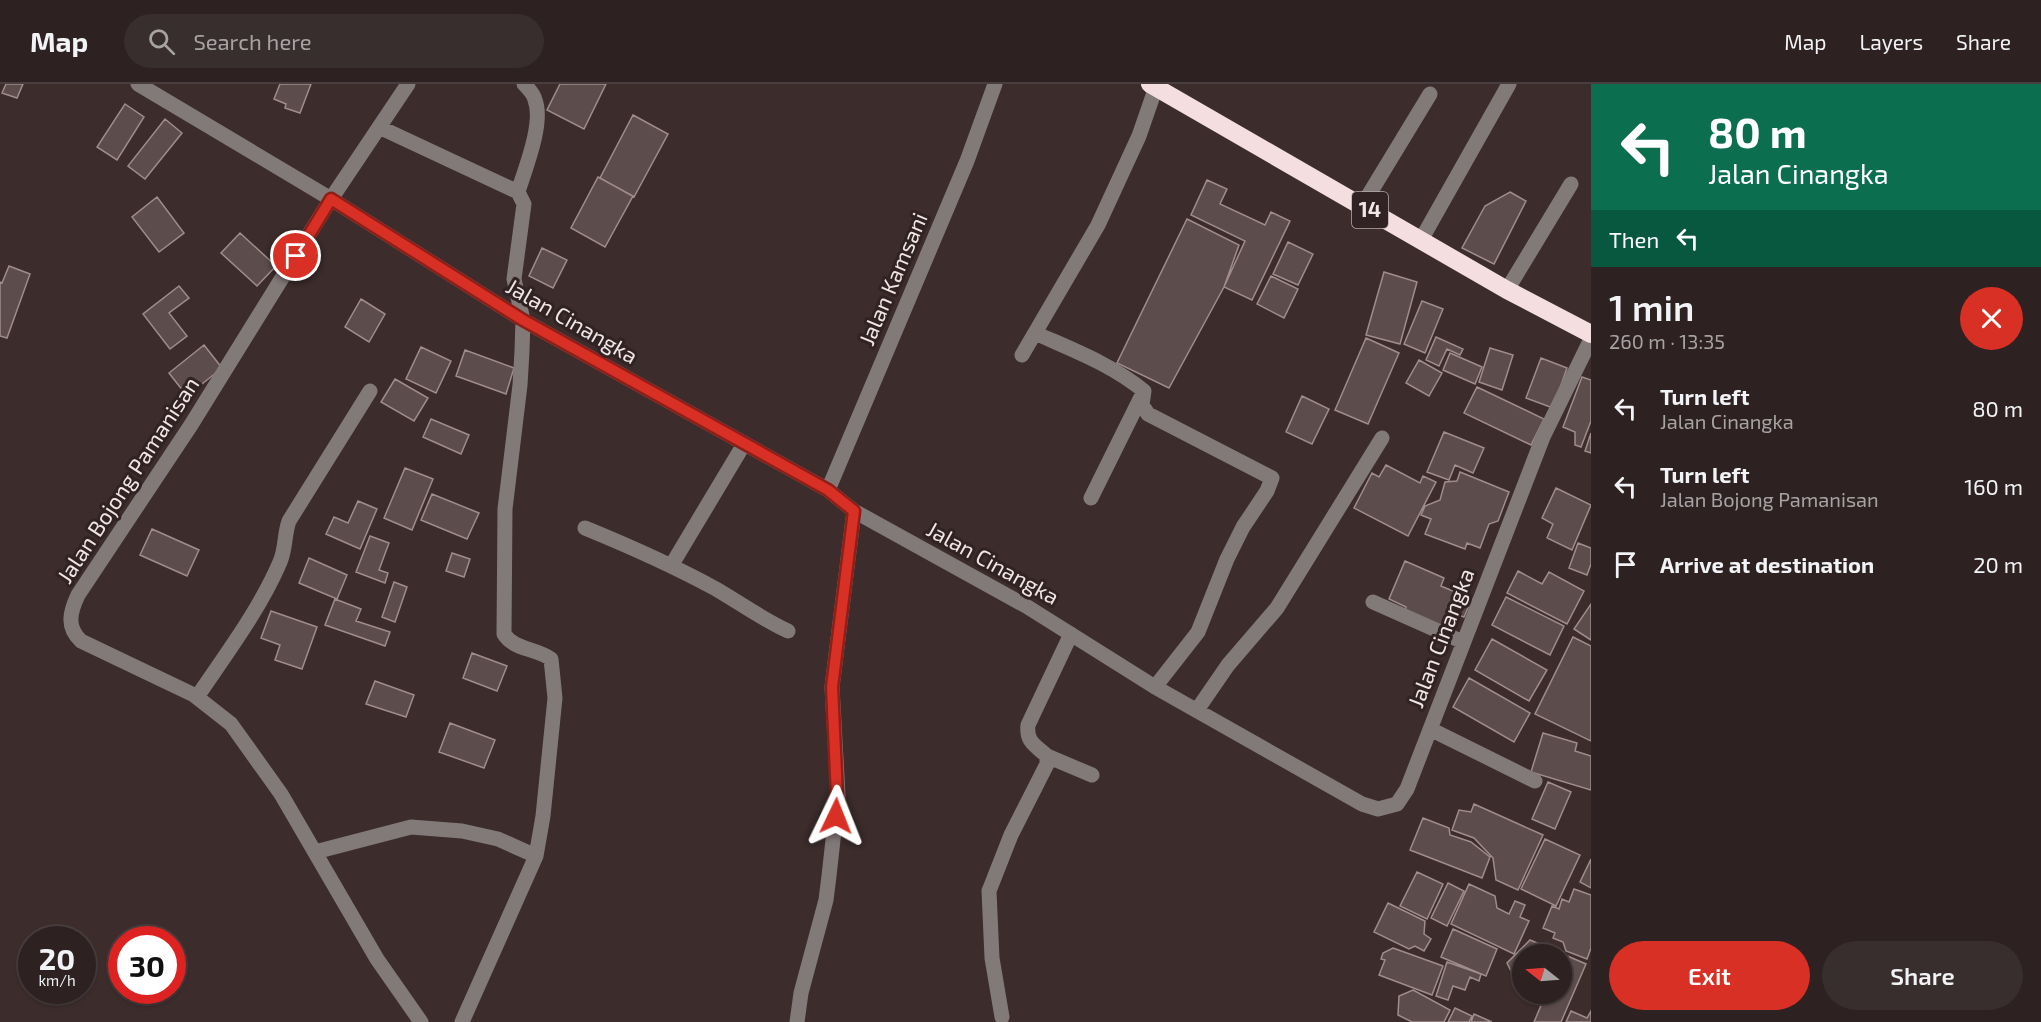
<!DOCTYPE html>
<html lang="en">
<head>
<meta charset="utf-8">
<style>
  body { margin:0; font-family:"Exo 2",sans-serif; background:#392e2e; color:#f1f3f6; height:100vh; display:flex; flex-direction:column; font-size:22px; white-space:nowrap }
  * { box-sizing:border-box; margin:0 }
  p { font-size:20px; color:#a7a3a5 }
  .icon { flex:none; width:33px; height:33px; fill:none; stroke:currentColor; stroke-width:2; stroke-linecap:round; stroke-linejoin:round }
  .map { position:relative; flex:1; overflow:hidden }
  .panel { display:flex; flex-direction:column; background:#2d2121; width:450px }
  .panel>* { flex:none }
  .banner { background:#0b6e4f; color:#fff; overflow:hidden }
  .needle { width:39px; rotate:287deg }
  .controls { position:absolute; left:1512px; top:860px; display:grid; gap:12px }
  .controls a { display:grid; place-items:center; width:60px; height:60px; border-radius:50%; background:#2d2121; box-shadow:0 2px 4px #0004,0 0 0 2px #483e3f; font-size:30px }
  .speed { position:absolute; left:18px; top:842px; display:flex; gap:12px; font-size:30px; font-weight:700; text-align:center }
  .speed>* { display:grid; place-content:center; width:78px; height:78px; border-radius:50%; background:#2d2121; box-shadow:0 2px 4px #0004,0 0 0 2px #483e3f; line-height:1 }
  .speed small { font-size:15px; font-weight:400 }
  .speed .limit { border:9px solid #d22; background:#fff; color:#111 }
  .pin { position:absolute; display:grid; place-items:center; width:51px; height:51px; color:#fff; margin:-26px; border:3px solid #fff; border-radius:50%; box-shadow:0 2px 6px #0007 }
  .me { position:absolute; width:66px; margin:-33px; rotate:2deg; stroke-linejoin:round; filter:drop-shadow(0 0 4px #0008) }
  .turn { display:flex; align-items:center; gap:21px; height:126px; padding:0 18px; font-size:27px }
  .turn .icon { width:78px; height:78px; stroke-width:2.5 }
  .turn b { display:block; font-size:42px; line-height:51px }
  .then { display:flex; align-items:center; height:57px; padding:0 18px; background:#0003; gap:12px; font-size:22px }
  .round { display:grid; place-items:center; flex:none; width:63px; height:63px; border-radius:32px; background:#392e2e }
  .headline { display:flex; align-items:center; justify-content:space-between; height:102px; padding:0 18px }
  h1 { font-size:36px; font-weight:600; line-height:45px }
  .cta { display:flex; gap:12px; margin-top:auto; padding:12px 18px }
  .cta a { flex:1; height:69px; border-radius:36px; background:#d93025; color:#fff; font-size:24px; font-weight:600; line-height:69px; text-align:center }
  .cta a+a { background:#392e2e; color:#f1f3f6 }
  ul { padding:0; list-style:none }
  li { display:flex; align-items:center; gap:18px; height:78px; padding:0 18px }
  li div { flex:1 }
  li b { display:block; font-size:22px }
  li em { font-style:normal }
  header { display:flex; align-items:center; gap:36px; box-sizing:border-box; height:84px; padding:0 30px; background:#2d2121; border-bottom:2px solid #483e3f }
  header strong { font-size:28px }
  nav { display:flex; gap:33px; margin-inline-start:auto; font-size:21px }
  .search { width:420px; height:54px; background:#392e2e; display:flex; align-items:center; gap:15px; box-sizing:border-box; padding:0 21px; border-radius:33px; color:#a7a3a5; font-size:22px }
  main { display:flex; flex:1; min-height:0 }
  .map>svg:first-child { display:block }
  .building { fill:#5d4c4c; stroke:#a08c8d; stroke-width:1.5 }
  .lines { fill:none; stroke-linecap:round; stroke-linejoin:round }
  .minor { stroke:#827979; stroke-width:15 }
  .highway { stroke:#f4dedf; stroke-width:18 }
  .route-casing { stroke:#8d1f18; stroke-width:15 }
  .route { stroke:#d93025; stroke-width:10 }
  .labels { text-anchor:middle; stroke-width:6; stroke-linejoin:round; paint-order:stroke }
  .shield { fill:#312223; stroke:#b7abac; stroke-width:1.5 }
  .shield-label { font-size:21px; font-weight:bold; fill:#f1e6e6 }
  .street-label { font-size:22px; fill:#f1e6e6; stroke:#312223 }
</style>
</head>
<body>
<header>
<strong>Map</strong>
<div class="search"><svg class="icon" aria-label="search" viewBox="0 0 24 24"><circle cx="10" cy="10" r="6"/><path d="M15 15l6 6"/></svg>Search here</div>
<nav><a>Map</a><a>Layers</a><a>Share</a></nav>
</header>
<main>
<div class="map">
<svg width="1591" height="938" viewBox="0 0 1591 938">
  <rect width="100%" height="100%" fill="#3c2c2c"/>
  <path class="building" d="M 6,0 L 23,0 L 17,14 L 2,9 Z
    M 280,0 L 311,0 L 300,29 L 285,24 L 286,20 L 274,15 Z
    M 560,0 L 606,0 L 584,45 L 547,26 Z
    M 125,20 L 144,33 L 117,76 L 97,63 Z
    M 633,31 L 668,50 L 634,113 L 600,94 Z
    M 165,35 L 182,49 L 145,95 L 128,82 Z
    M 598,93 L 633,112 L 605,163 L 571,144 Z
    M 1207,96 L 1227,105 L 1220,120 L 1265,141 L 1271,128 L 1290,137 L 1252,216 L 1224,203 L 1245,157 L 1191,131 Z
    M 1510,108 L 1526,117 L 1494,180 L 1462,164 L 1485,122 Z
    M 157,113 L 184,149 L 159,168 L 132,133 Z
    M 1187,135 L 1239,161 L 1224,203 L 1169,304 L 1117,279 Z
    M 240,149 L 276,182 L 257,202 L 221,169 Z
    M 1288,158 L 1313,170 L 1298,201 L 1273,190 Z
    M 542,164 L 567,176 L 553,204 L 529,192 Z
    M 9,182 L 30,190 L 7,254 L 0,252 L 0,198 L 2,199 Z
    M 1384,188 L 1417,198 L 1400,260 L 1366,251 Z
    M 1271,192 L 1298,205 L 1284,234 L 1257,220 Z
    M 179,202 L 189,214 L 169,229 L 187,252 L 170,265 L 143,230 Z
    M 361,215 L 385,230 L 369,258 L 345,243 Z
    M 1422,217 L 1443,225 L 1425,269 L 1404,260 Z
    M 1436,253 L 1463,265 L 1460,271 L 1447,265 L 1439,282 L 1426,276 Z
    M 1366,254 L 1399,269 L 1368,340 L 1335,326 Z
    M 204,261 L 222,284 L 187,312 L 169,289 Z
    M 421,263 L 451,277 L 436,309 L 406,295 Z
    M 1490,264 L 1513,271 L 1502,306 L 1479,298 Z
    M 465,266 L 514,284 L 506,310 L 456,292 Z
    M 1450,269 L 1482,283 L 1475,300 L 1443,286 Z
    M 1541,274 L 1567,284 L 1553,324 L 1526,314 Z
    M 1419,276 L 1442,289 L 1429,312 L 1406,299 Z
    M 1582,293 L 1591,296 L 1591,337 L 1581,363 L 1575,361 L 1575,348 L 1563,343 Z
    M 395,295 L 428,314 L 414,337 L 381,318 Z
    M 1477,303 L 1544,335 L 1531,361 L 1464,329 Z
    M 1302,312 L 1329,325 L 1312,360 L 1286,348 Z
    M 431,335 L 469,351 L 461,370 L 423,353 Z
    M 1444,348 L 1484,364 L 1473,389 L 1455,381 L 1449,396 L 1427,388 Z
    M 1591,349 L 1591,369 L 1585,367 Z
    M 1386,381 L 1420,399 L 1423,392 L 1436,398 L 1408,452 L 1354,424 L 1372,389 L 1379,393 Z
    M 405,384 L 433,395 L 412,446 L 384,434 Z
    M 1460,388 L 1509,408 L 1498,437 L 1489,440 L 1480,464 L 1467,459 L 1465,465 L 1425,450 L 1431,435 L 1421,431 L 1425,422 L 1440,416 L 1445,398 L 1457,397 Z
    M 1556,404 L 1591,421 L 1572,466 L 1547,454 L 1553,440 L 1542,434 Z
    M 432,410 L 479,429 L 467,455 L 421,436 Z
    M 358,417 L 377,425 L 360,465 L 326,450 L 334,433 L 348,439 Z
    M 152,445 L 199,466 L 187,492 L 140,471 Z
    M 370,452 L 389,459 L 379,486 L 388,489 L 385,499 L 356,488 Z
    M 1578,459 L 1591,464 L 1591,480 L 1587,491 L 1569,484 Z
    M 452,469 L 470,475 L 464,493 L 446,487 Z
    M 309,474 L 347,491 L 337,515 L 299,499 Z
    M 1405,477 L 1444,494 L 1441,502 L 1472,515 L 1464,533 L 1453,529 L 1446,547 L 1404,529 L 1406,523 L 1389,515 Z
    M 1518,487 L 1542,500 L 1549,488 L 1584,507 L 1567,540 L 1507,509 Z
    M 394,498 L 407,503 L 395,538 L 382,533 Z
    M 1506,513 L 1564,542 L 1550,571 L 1492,541 Z
    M 335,515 L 361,525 L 356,537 L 390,548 L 385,562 L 325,541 Z
    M 1591,520 L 1591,556 L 1574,545 Z
    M 271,527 L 317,543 L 302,585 L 275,576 L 280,561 L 261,554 Z
    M 1573,553 L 1591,562 L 1591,657 L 1535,630 Z
    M 1492,555 L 1547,586 L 1529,617 L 1475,586 Z
    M 472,569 L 507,582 L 497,607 L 463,594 Z
    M 1469,594 L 1530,629 L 1514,658 L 1453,623 Z
    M 375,597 L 414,611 L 406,633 L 366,620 Z
    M 450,639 L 495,656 L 484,684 L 439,668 Z
    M 1543,649 L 1577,659 L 1575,667 L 1591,672 L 1591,706 L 1531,688 Z
    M 1548,698 L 1571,708 L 1555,745 L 1532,735 Z
    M 1474,720 L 1543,751 L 1518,806 L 1496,796 L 1493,774 L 1474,754 L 1452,746 L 1459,726 L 1471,728 Z
    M 1423,734 L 1449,744 L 1450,751 L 1471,758 L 1490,773 L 1482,794 L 1410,766 Z
    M 1545,755 L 1580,771 L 1556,822 L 1521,805 Z
    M 1591,775 L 1591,804 L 1580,798 Z
    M 1417,788 L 1443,800 L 1427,835 L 1400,822 Z
    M 1448,799 L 1464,807 L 1447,842 L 1431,834 Z
    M 1469,800 L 1495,812 L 1497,824 L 1509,830 L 1515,817 L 1525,821 L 1520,833 L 1529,837 L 1514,870 L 1451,840 Z
    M 1574,805 L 1591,811 L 1591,864 L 1587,875 L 1566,867 L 1563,858 L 1553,854 L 1555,849 L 1543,844 L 1552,822 L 1559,825 L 1562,815 L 1569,818 Z
    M 1388,819 L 1425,837 L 1424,850 L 1431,855 L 1424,867 L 1415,862 L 1409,865 L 1374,848 Z
    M 1453,845 L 1497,865 L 1486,892 L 1441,873 Z
    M 1530,856 L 1586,880 L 1561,938 L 1534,938 L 1542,919 L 1537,909 L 1562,909 L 1562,870 L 1522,870 L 1522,894 L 1511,887 L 1507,879 Z
    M 1393,864 L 1443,882 L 1432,911 L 1379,891 L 1385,876 L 1381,875 L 1383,869 Z
    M 1447,878 L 1481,890 L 1479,897 L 1470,893 L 1465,906 L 1453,902 L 1448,916 L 1436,912 Z
    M 1413,906 L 1450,926 L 1444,938 L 1412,938 L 1398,931 L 1399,912 Z
    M 1455,924 L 1472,932 L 1469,938 L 1448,938 Z
    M 1571,927 L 1587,934 L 1591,927 L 1591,938 L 1566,938 Z
    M 1474,930 L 1492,938 L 1471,938 Z"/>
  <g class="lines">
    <path class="minor" d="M 138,0 L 331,115 L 523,236 L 828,406 L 854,427 L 1026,522 L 1155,603 L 1362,720 L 1378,725 L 1397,720 L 1407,705 L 1543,353 L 1591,255
      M 408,0 L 331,115 L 191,341 L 78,511 C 70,528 66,543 81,557 L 194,611 L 231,640 L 281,710 L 377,875 L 421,938
      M 379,43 L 518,108
      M 1362,122 L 1430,10
      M 1421,156 L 1509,0
      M 1507,206 L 1571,100
      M 1035,249 C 1073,266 1111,280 1144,307 L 1142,321 L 1148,330 L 1272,394 L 1267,407 L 1243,443 L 1227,475 L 1198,548 L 1155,603
      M 1022,271 L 1098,141 L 1139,52 L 1157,0
      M 828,406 L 967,77 L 995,0
      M 1091,414 L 1143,309
      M 585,444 C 629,462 674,482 716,505 C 740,519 762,535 788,547
      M 671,482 L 744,360
      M 1373,518 L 1463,558
      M 197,613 C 226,570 260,525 280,478 C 286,464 284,451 289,437 L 370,307
      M 1197,626 L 1228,581 L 1277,524 L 1382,354
      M 1430,645 L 1535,697
      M 1047,672 L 1092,691
      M 315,768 L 411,743 L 462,747 L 498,755 L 536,772
      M 1002,933 L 992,874 L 989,807 L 1011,751 L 1047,680 L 1047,672 C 1035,661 1026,658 1028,641 L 1071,550
      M 462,938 L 536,772 L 543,732 L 555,614 L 551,575 C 536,564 514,566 504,550 L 505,425 L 520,301 L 522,267 L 523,236 L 514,195 L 524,120 L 518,108 C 525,85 544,39 535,16 C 534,10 528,4 524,0
      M 797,938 L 801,909 L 826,816 L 829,792 L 838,711 L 832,603 L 854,427"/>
    <path class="highway" d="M 1150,0 L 1507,206 L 1591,250"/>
  </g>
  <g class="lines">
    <defs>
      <path id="route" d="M 296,172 L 331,115 L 523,236 L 828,406 L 854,427 L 832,603 L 837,711 L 836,732"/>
    </defs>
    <use href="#route" class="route-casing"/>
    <use href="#route" class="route"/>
  </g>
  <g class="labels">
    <rect class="shield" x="1352" y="108" width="36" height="36" rx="4.5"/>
    <g class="shield-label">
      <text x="1370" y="133">14</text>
    </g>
    <g class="street-label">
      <text transform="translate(893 195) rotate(-67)" y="8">Jalan Kamsani</text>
      <text transform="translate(572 237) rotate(30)" y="8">Jalan Cinangka</text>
      <text transform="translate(128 396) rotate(-57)" y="8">Jalan Bojong Pamanisan</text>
      <text transform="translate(993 479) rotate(29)" y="8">Jalan Cinangka</text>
      <text transform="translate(1441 554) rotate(-69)" y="8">Jalan Cinangka</text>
    </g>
  </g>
</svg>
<div class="controls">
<a><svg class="needle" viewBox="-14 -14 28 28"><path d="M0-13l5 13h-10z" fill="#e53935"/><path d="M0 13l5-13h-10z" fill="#a7a3a5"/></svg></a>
</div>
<div class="speed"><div>20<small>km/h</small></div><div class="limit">30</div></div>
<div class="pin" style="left:296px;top:172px;background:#d93025"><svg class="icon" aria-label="arrive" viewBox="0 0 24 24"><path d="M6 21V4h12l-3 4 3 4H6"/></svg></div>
<svg class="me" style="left:836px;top:732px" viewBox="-20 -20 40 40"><path d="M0-17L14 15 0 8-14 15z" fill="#d93025" stroke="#fff" stroke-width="4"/></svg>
</div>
<section class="panel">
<div class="banner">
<div class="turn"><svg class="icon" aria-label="left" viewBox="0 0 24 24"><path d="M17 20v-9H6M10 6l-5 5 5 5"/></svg><div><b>80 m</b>Jalan Cinangka</div></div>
<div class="then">Then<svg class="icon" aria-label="left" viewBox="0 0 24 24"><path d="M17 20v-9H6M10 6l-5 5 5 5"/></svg></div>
</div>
<div class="headline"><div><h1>1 min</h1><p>260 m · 13:35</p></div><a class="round" style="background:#d93025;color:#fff"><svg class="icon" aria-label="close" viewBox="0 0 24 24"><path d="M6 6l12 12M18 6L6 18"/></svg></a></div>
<ul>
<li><svg class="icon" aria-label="left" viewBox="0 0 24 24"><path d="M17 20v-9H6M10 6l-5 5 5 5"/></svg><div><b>Turn left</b><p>Jalan Cinangka</p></div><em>80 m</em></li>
<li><svg class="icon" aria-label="left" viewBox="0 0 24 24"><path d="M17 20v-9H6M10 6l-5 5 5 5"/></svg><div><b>Turn left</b><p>Jalan Bojong Pamanisan</p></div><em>160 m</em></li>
<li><svg class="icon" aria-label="arrive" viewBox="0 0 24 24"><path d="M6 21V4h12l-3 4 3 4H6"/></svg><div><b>Arrive at destination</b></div><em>20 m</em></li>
</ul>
<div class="cta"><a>Exit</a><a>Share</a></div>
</section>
</main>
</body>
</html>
